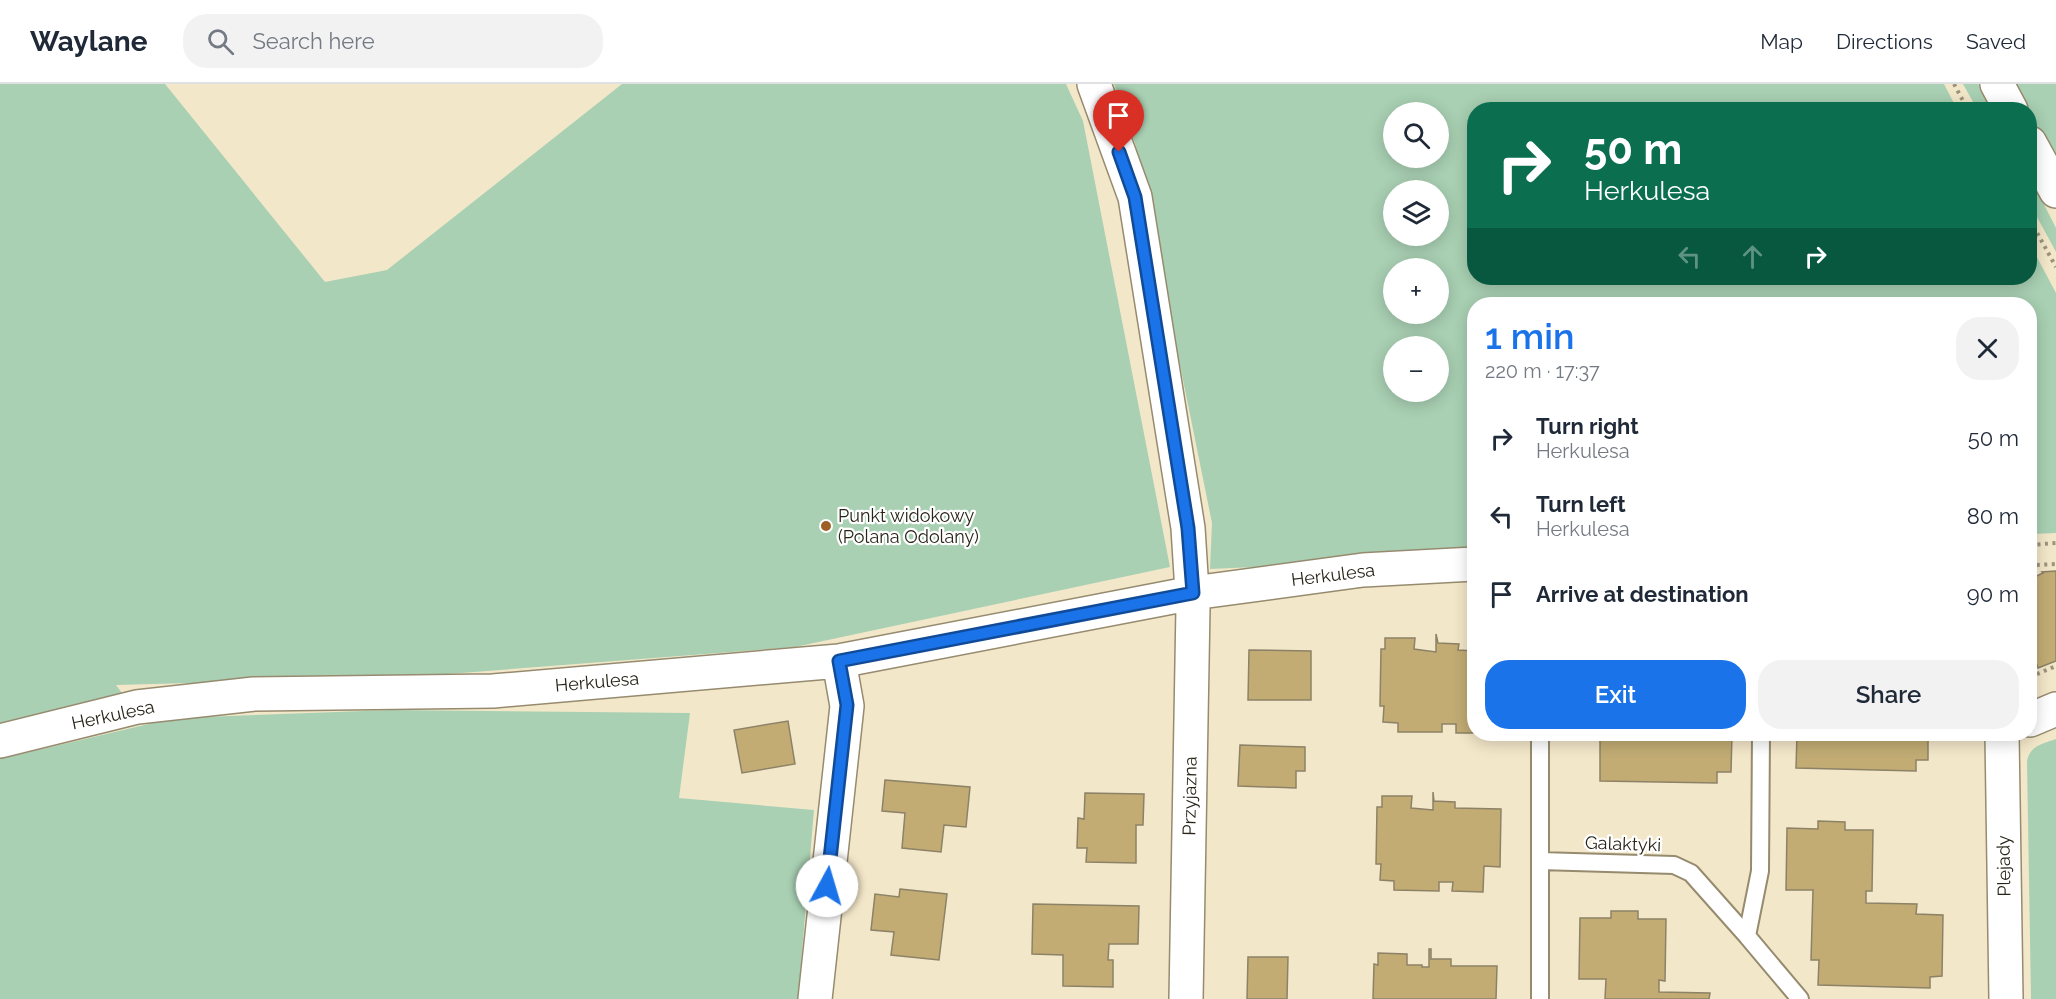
<!DOCTYPE html>
<html lang="en">
<head>
<meta charset="utf-8">
<style>
  body { margin:0; font-family:Raleway,sans-serif; background:#f2f2f3; color:#1f2937; height:100vh; display:flex; flex-direction:column; font-size:22px; white-space:nowrap }
  * { box-sizing:border-box; margin:0 }
  p { font-size:20px; color:#747a83 }
  .icon { flex:none; width:33px; height:33px; fill:none; stroke:currentColor; stroke-width:2; stroke-linecap:round; stroke-linejoin:round }
  .map { position:relative; flex:1; overflow:hidden }
  .drawer { position:absolute; left:1467px; top:213px; width:570px; height:444px; display:flex; flex-direction:column; background:#fff; border-radius:24px; box-shadow:0 3px 15px #0003 }
  .drawer>* { flex:none }
  .top-card { position:absolute; left:1467px; top:18px; width:570px; height:183px; border-radius:24px; box-shadow:0 3px 15px #0003; background:#0b6e4f; color:#fff; overflow:hidden }
  .tools { position:absolute; left:1383px; top:18px; display:grid; gap:12px }
  .tools a { display:grid; place-items:center; width:66px; height:66px; border-radius:50%; background:#fff; box-shadow:0 3px 15px #0003; font-size:30px }
  .pin { position:absolute; display:grid; place-items:center; width:51px; height:51px; color:#fff; margin:-62px -26px; border-radius:50% 50% 50% 0; rotate:-45deg; box-shadow:0 0 6px #0007 }
  .pin .icon { rotate:45deg }
  .me { position:absolute; width:66px; margin:-33px; rotate:6deg; stroke-linejoin:round; filter:drop-shadow(0 0 4px #0008) }
  .turn { display:flex; align-items:center; gap:21px; height:126px; padding:0 18px; font-size:27px }
  .turn .icon { width:78px; height:78px; stroke-width:2.5 }
  .turn b { display:block; font-size:42px; line-height:51px }
  .lanes { display:flex; align-items:center; height:57px; padding:0 18px; background:#0003; justify-content:center; gap:30px; direction:ltr }
  .lanes .off { opacity:.35 }
  .round { display:grid; place-items:center; flex:none; width:63px; height:63px; border-radius:24px; background:#f2f2f3 }
  .headline { display:flex; align-items:center; justify-content:space-between; height:102px; padding:0 18px }
  h1 { font-size:36px; font-weight:600; line-height:45px; color:#1a73e8 }
  .cta { display:flex; gap:12px; margin-top:auto; padding:12px 18px }
  .cta a { flex:1; height:69px; border-radius:24px; background:#1a73e8; color:#fff; font-size:24px; font-weight:600; line-height:69px; text-align:center }
  .cta a+a { background:#f2f2f3; color:#1f2937 }
  ul { padding:0; list-style:none }
  li { display:flex; align-items:center; gap:18px; height:78px; padding:0 18px }
  li div { flex:1 }
  li b { display:block; font-size:22px }
  li em { font-style:normal }
  header { display:flex; align-items:center; gap:36px; box-sizing:border-box; height:84px; padding:0 30px; background:#fff; border-bottom:2px solid #e0e1e3 }
  header strong { font-size:28px }
  nav { display:flex; gap:33px; margin-inline-start:auto; font-size:21px }
  .search { width:420px; height:54px; background:#f2f2f3; display:flex; align-items:center; gap:15px; box-sizing:border-box; padding:0 21px; border-radius:24px; color:#747a83; font-size:22px }
  .map>svg:first-child { display:block }
  .green { fill:#a9d0b3; fill-rule:evenodd }
  .building { fill:#c2ac74; stroke:#8d8267; stroke-width:1.5 }
  .lines { fill:none; stroke-linecap:round; stroke-linejoin:round }
  .service-casing { stroke:#968b6f; stroke-width:20 }
  .minor-casing { stroke:#968b6f; stroke-width:36 }
  .tertiary-casing { stroke:#968b6f; stroke-width:36 }
  .path { stroke:#9c937d; stroke-width:4; stroke-dasharray:3 4.5; stroke-linecap:butt }
  .service { stroke:#fff; stroke-width:16 }
  .minor { stroke:#fff; stroke-width:33 }
  .tertiary { stroke:#fff; stroke-width:33 }
  .route-casing { stroke:#114b97; stroke-width:15 }
  .route { stroke:#1a73e8; stroke-width:10 }
  .poi-dot { fill:#9c5f24; stroke:#fff; stroke-width:2 }
  .labels { text-anchor:middle; stroke-width:4.5; stroke-linejoin:round; paint-order:stroke }
  .poi-label { font-size:18px; fill:#282418; stroke:#fff; text-anchor:start }
  .street-label { font-size:18px; fill:#282418; stroke:#fff }
</style>
</head>
<body>
<header>
<strong>Waylane</strong>
<div class="search"><svg class="icon" aria-label="search" viewBox="0 0 24 24"><circle cx="10" cy="10" r="6"/><path d="M15 15l6 6"/></svg>Search here</div>
<nav><a>Map</a><a>Directions</a><a>Saved</a></nav>
</header>
<div class="map">
<svg width="2056" height="915" viewBox="0 0 2056 915">
  <rect width="100%" height="100%" fill="#f3e7c9"/>
  <path class="green" d="M 0,0 L 165,0 L 325,198 L 387,186 L 622,0 L 1066,0 L 1083,37 L 1170,483 L 795,563 L 409,593 L 116,601 L 125,613 L 0,641 Z
    M 1114,0 L 1944,0 L 1957,25 L 1474,26 L 1474,194 L 2030,194 L 2030,160 L 2056,209 L 2056,449 L 2030,450 L 2030,220 L 1474,220 L 1474,473 L 1210,485 L 1212,439 L 1135,59 ZM 1394,28 L 1438,28 L 1438,74 L 1394,74 ZM 1394,106 L 1438,106 L 1438,152 L 1394,152 ZM 1394,184 L 1438,184 L 1438,230 L 1394,230 ZM 1394,262 L 1438,262 L 1438,308 L 1394,308 Z
    M 1963,0 L 1978,0 L 1992,25 L 1977,25 Z
    M 2014,0 L 2056,0 L 2056,77 L 2030,29 L 2030,26 L 2028,25 Z
    M 2030,93 L 2056,144 L 2056,168 L 2030,120 Z
    M 391,626 L 690,629 L 679,714 L 814,726 L 798,915 L 0,915 L 0,675 L 174,634 Z
    M 2056,655 L 2056,915 L 2031,915 L 2027,678 C 2029,662 2042,660 2056,655 Z"/>
  <path class="building" d="M 2056,487 L 2056,577 L 2038,584 L 2030,563 L 2030,495 L 2043,489 L 2042,488 Z
    M 1436,550 L 1438,559 L 1459,560 L 1458,566 L 1474,567 L 1474,649 L 1456,649 L 1456,640 L 1442,640 L 1442,648 L 1398,648 L 1398,639 L 1383,638 L 1384,622 L 1380,622 L 1381,565 L 1385,565 L 1385,554 L 1415,554 L 1414,565 L 1436,568 Z
    M 1249,566 L 1311,567 L 1311,616 L 1248,616 Z
    M 788,637 L 795,680 L 742,689 L 734,646 Z
    M 1600,650 L 1732,650 L 1731,688 L 1717,688 L 1717,699 L 1600,697 Z
    M 1797,650 L 1928,650 L 1928,676 L 1916,676 L 1916,687 L 1796,684 Z
    M 1240,661 L 1305,663 L 1305,687 L 1296,687 L 1296,704 L 1238,702 Z
    M 885,696 L 970,703 L 966,743 L 944,741 L 941,768 L 902,764 L 905,729 L 882,727 Z
    M 1433,708 L 1434,717 L 1455,718 L 1455,724 L 1501,725 L 1500,783 L 1484,782 L 1483,808 L 1452,807 L 1453,798 L 1439,798 L 1439,807 L 1394,806 L 1394,797 L 1380,796 L 1381,780 L 1376,780 L 1377,723 L 1382,723 L 1382,712 L 1412,712 L 1411,724 L 1433,726 Z
    M 1085,709 L 1144,710 L 1143,741 L 1136,741 L 1136,779 L 1086,778 L 1087,764 L 1077,764 L 1078,734 L 1084,735 Z
    M 1818,737 L 1845,738 L 1845,746 L 1873,746 L 1872,807 L 1866,807 L 1866,819 L 1917,820 L 1916,830 L 1943,831 L 1942,892 L 1930,893 L 1930,904 L 1818,901 L 1819,876 L 1811,876 L 1813,806 L 1786,806 L 1787,744 L 1818,745 Z
    M 900,805 L 947,810 L 939,876 L 891,871 L 894,848 L 871,846 L 875,810 L 899,813 Z
    M 1033,820 L 1139,822 L 1138,860 L 1109,860 L 1108,876 L 1113,876 L 1113,903 L 1063,902 L 1063,871 L 1032,870 Z
    M 1611,827 L 1638,827 L 1638,835 L 1666,835 L 1665,897 L 1659,896 L 1659,908 L 1710,909 L 1709,915 L 1605,915 L 1606,895 L 1579,895 L 1580,834 L 1611,834 Z
    M 1429,865 L 1431,865 L 1431,875 L 1451,875 L 1451,882 L 1497,882 L 1496,915 L 1373,915 L 1374,880 L 1378,881 L 1378,869 L 1407,870 L 1407,881 L 1422,881 L 1422,883 L 1429,883 Z
    M 1248,873 L 1288,873 L 1287,915 L 1247,915 Z"/>
  <g class="lines">
    <defs>
      <path id="service" d="M 1540,777 L 1674,781 L 1691,789 L 1747,852 L 1800,915
        M 1747,852 L 1760,787 L 1761,650
        M 1540,915 L 1540,650"/>
      <path id="minor" d="M 1094,0 L 1135,113 L 1188,444 L 1193,523 L 1186,915
        M 2030,636 L 2056,625
        M 2002,650 L 2006,915
        M 0,657 L 137,623 L 254,610 L 493,607 L 839,577 L 1193,509 L 1363,486 L 1474,480
        M 815,915 L 847,622 L 839,577"/>
      <path id="tertiary" d="M 1997,0 L 2011,26
        M 2030,59 L 2056,107"/>
    </defs>
    <use href="#service" class="service-casing"/>
    <use href="#minor" class="minor-casing"/>
    <use href="#tertiary" class="tertiary-casing"/>
    <path class="path" d="M 1954,0 L 1968,26
      M 2030,136 L 2056,183
      M 2030,461 L 2056,459
      M 2030,484 L 2036,481 L 2055,480
      M 2030,593 L 2056,582"/>
    <use href="#service" class="service"/>
    <use href="#minor" class="minor"/>
    <use href="#tertiary" class="tertiary"/>
  </g>
  <g class="lines">
    <defs>
      <path id="route" d="M 827,802 L 847,621 L 839,577 L 1193,509 L 1188,444 L 1135,113 L 1119,68"/>
    </defs>
    <use href="#route" class="route-casing"/>
    <use href="#route" class="route"/>
  </g>
  <circle class="poi-dot" cx="826" cy="442" r="6"/>
  <g class="labels">
    <g class="poi-label">
      <text x="838" y="438">Punkt widokowy<tspan x="838" dy="21">(Polana Odolany)</tspan></text>
    </g>
    <g class="street-label">
      <text transform="translate(1333 491) rotate(-7)" y="6">Herkulesa</text>
      <text transform="translate(597 598) rotate(-5)" y="6">Herkulesa</text>
      <text transform="translate(113 631) rotate(-12)" y="6">Herkulesa</text>
      <text transform="translate(1190 712) rotate(-89)" y="6">Przyjazna</text>
      <text transform="translate(1623 760) rotate(2)" y="6">Galaktyki</text>
      <text transform="translate(2004 782) rotate(-91)" y="6">Plejady</text>
    </g>
  </g>
</svg>
<div class="tools">
<a><svg class="icon" aria-label="search" viewBox="0 0 24 24"><circle cx="10" cy="10" r="6"/><path d="M15 15l6 6"/></svg></a>
<a><svg class="icon" aria-label="layers" viewBox="0 0 24 24"><path d="M12 4l9 5-9 5-9-5zM3 14l9 5 9-5"/></svg></a>
<a>+</a>
<a>−</a>
</div>
<div class="pin" style="left:1119px;top:68px;background:#d93025"><svg class="icon" aria-label="arrive" viewBox="0 0 24 24"><path d="M6 21V4h12l-3 4 3 4H6"/></svg></div>
<svg class="me" style="left:827px;top:802px" viewBox="-20 -20 40 40"><circle r="19" fill="#fff"/><path d="M0-13L10 11 0 6-10 11z" fill="#1a73e8"/></svg>
<div class="top-card">
<div class="turn"><svg class="icon" aria-label="right" viewBox="0 0 24 24"><path d="M7 20v-9h11M14 6l5 5-5 5"/></svg><div><b>50 m</b>Herkulesa</div></div>
<div class="lanes"><svg class="icon off" aria-label="left" viewBox="0 0 24 24"><path d="M17 20v-9H6M10 6l-5 5 5 5"/></svg><svg class="icon off" aria-label="ahead" viewBox="0 0 24 24"><path d="M12 20V5M6 11l6-6 6 6"/></svg><svg class="icon" aria-label="right" viewBox="0 0 24 24"><path d="M7 20v-9h11M14 6l5 5-5 5"/></svg></div>
</div>
<section class="drawer">
<div class="headline"><div><h1>1 min</h1><p>220 m · 17:37</p></div><a class="round"><svg class="icon" aria-label="close" viewBox="0 0 24 24"><path d="M6 6l12 12M18 6L6 18"/></svg></a></div>
<ul>
<li><svg class="icon" aria-label="right" viewBox="0 0 24 24"><path d="M7 20v-9h11M14 6l5 5-5 5"/></svg><div><b>Turn right</b><p>Herkulesa</p></div><em>50 m</em></li>
<li><svg class="icon" aria-label="left" viewBox="0 0 24 24"><path d="M17 20v-9H6M10 6l-5 5 5 5"/></svg><div><b>Turn left</b><p>Herkulesa</p></div><em>80 m</em></li>
<li><svg class="icon" aria-label="arrive" viewBox="0 0 24 24"><path d="M6 21V4h12l-3 4 3 4H6"/></svg><div><b>Arrive at destination</b></div><em>90 m</em></li>
</ul>
<div class="cta"><a>Exit</a><a>Share</a></div>
</section>
</div>
</body>
</html>
